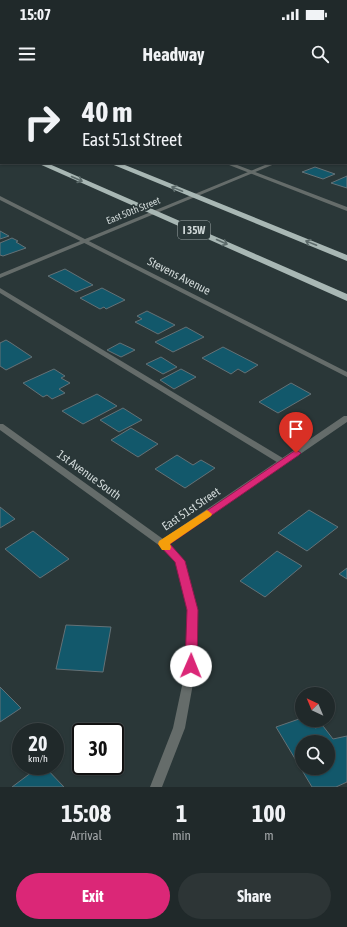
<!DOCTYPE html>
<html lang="en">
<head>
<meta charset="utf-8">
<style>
  body { margin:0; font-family:"Asap Condensed",sans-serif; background:#2d3536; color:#f1f3f6; height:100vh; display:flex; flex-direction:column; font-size:15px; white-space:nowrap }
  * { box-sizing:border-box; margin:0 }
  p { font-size:13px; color:#a2a6a8 }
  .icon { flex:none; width:22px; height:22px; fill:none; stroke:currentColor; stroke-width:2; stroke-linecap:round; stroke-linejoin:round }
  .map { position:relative; height:707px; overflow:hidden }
  .side { display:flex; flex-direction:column; background:#20292a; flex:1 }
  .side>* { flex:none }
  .banner { position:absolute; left:0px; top:0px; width:347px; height:84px; box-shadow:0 1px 3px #0004,0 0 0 1px #3d4547; background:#20292a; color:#f1f3f6; overflow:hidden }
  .needle { width:26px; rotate:316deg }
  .fabs { position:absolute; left:295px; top:607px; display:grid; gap:8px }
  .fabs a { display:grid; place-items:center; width:40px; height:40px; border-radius:50%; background:#20292a; box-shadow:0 1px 3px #0004,0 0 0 1px #3d4547; font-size:20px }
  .speed { position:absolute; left:12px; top:643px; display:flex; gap:8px; font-size:20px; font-weight:700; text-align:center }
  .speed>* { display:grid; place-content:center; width:52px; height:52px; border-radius:50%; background:#20292a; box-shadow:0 1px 3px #0004,0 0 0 1px #3d4547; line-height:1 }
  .speed small { font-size:10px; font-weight:400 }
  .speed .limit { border:2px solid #111; border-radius:6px; background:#fff; color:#111 }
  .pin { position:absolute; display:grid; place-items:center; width:34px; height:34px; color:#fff; margin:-41px -17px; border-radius:50% 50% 50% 0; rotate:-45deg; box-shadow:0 0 4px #0007 }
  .pin .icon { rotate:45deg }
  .me { position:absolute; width:44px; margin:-22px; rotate:1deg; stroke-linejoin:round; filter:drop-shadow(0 0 3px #0008) }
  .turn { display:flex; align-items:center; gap:14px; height:84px; padding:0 16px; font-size:18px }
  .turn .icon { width:52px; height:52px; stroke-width:2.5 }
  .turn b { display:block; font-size:28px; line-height:34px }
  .eta { display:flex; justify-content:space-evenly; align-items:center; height:68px; text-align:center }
  .eta b { font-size:24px; font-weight:700; line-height:28px }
  .button { display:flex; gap:8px; margin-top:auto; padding:8px 16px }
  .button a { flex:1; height:46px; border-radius:24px; background:#db2777; color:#fff; font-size:16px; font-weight:700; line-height:46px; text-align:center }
  .button a+a { background:#2d3536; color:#f1f3f6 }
  .status { display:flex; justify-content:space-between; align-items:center; height:28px; padding:0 20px; background:#20292a; direction:ltr }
  .status svg { height:11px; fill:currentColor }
  header { display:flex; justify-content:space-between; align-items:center; height:52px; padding:0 16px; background:#20292a; font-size:18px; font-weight:700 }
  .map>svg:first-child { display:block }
  .building { fill:#12586b; stroke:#647176; fill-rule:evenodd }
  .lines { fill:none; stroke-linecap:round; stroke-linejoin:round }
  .service { fill:#656c6a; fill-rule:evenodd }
  .minor { fill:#656c6a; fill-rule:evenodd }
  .tertiary { fill:#656c6a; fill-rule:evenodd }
  .motorway { fill:#a8b7b4; fill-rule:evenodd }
  .oneway { stroke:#5c6a6a }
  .route { fill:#db2777; stroke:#8e194d }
  .slow { fill:#f59e0b }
  .labels { text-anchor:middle; stroke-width:3.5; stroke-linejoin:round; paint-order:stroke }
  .far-street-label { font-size:10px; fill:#d0d8d8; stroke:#2a3738 }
  .shield { fill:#2a3738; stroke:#9ea8a8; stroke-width:1 }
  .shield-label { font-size:11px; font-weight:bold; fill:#d0d8d8 }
  .street-label { font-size:12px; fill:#d0d8d8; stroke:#2a3738 }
</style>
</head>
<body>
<div class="status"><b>15:07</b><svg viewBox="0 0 49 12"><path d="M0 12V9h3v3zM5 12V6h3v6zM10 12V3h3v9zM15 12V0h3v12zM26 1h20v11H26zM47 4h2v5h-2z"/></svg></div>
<header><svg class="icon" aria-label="menu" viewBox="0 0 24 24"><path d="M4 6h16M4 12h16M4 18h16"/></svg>Headway<svg class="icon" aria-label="search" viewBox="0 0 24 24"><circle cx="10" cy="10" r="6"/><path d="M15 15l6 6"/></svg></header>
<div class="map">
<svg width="347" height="707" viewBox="0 0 347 707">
  <rect width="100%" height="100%" fill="#2a3738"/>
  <path class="building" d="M 315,87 L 335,94 L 323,99 L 302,92 Z
    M 347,96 L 347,108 L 331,103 Z
    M 0,151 L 9,156 L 0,159 Z
    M 12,158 L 18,161 L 16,162 L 26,168 L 3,176 L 0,175 L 0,163 Z
    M 65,189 L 93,205 L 76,212 L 48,196 Z
    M 102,208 L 125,220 L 106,229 L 104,227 L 100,229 L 80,218 Z
    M 147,231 L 175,245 L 158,254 L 135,242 L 142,239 L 137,236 Z
    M 186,247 L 204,257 L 173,272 L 155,262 Z
    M 6,260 L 11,263 L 32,277 L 6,290 L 0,286 L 0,263 Z
    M 120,263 L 135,270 L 121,277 L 107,270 Z
    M 223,267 L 258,285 L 245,293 L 238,289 L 231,294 L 202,278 Z
    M 161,277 L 177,287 L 163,294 L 146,284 Z
    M 54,289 L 65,296 L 61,298 L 70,303 L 59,309 L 65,313 L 52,319 L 47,315 L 43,317 L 23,303 Z
    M 181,289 L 196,297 L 174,309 L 160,300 Z
    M 291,303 L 311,314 L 278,333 L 259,322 Z
    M 97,314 L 117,326 L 83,344 L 62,331 Z
    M 123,328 L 142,340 L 119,352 L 100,340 Z
    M 131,348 L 158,364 L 138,377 L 111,360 Z
    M 177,375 L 193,385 L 201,380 L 215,388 L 185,408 L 155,389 Z
    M 0,427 L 15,439 L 0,448 Z
    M 309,430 L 338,447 L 307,471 L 278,453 Z
    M 33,451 L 69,479 L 40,498 L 5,469 Z
    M 277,471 L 302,486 L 265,517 L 240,501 Z
    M 347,488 L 347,499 L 339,494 Z
    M 66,545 L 111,547 L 103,592 L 56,589 Z
    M 0,607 L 21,628 L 0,642 Z
    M 302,638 L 302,640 L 309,640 L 315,648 L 323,646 L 333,659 L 347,656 L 347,702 L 336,707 L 312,707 L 276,647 ZM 302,662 L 328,662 L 328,688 L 302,688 Z
    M 40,686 L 44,686 L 64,707 L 12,707 Z"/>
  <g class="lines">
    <path class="service" d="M 123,0 L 129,0 L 130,1 L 124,1 Z
      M 0,208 L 286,380 L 287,382 L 283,385 L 280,384 L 0,213 Z"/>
    <path class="minor" d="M 7,0 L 13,0 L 14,1 L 8,1 Z
      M 247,0 L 253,0 L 254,1 L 248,1 Z
      M 346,29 L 347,29 L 347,31 L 346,31 Z
      M 224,83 L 232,83 L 347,127 L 347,131 Z
      M 0,116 L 347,292 L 347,297 L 0,120 Z
      M 344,336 L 347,336 L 347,342 L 169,464 L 185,481 L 197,530 L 196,587 L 185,648 L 162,707 L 150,707 L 173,648 L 186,587 L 187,530 L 176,482 L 160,466 L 0,350 L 0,344 L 3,344 L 163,459 Z"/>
    <path class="tertiary" d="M 346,52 L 347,52 L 347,54 L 346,54 Z
      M 270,83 L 277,83 L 0,198 L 0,194 Z"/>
    <path class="motorway" d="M 0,35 L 1,35 L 1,40 L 0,40 Z
      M 0,63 L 1,63 L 1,67 L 0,67 Z
      M 37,83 L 47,83 L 347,214 L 347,221 Z
      M 109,83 L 120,83 L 347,175 L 347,181 Z"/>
  </g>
  <defs><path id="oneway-shaft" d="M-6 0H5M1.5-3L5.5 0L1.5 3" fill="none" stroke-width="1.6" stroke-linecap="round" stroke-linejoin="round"/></defs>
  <g class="oneway">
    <use href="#oneway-shaft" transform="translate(77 99) rotate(24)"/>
    <use href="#oneway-shaft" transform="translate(177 109) rotate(-158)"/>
    <use href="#oneway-shaft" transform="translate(222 162) rotate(24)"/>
    <use href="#oneway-shaft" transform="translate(311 163) rotate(-158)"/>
  </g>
  <path class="route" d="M 296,370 L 301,373 L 299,375 L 170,464 L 185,481 L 198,530 L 197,586 L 196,590 L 187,590 L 185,586 L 187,530 L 175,482 L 158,464 Z"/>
  <path class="slow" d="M 207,430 L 212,434 L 211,436 L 170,464 L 171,467 L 170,470 L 162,470 L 158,464 L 159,461 Z"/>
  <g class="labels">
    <g class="far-street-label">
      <text transform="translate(133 130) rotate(-22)" y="4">East 50th Street</text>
    </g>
    <rect class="shield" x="178" y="141" width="32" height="18" rx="3"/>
    <g class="shield-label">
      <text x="194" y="154">I 35W</text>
    </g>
    <g class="street-label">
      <text transform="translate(179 196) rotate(27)" y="4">Stevens Avenue</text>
      <text transform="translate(89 395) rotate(36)" y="4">1st Avenue South</text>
      <text transform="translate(191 429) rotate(-34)" y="4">East 51st Street</text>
    </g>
  </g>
</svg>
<div class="fabs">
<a><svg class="needle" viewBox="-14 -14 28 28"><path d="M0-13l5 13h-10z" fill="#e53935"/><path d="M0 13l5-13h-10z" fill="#a2a6a8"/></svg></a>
<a><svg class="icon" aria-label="search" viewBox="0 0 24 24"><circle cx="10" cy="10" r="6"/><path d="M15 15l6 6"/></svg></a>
</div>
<div class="speed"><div>20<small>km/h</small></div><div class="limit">30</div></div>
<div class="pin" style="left:296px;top:373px;background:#d93025"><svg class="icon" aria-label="arrive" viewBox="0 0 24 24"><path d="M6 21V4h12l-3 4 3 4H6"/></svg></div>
<svg class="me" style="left:191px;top:586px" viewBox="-20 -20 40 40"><circle r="19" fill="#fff"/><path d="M0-13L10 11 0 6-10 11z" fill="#db2777"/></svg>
<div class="banner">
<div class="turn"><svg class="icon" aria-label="right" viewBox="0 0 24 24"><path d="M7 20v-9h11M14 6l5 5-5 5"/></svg><div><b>40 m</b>East 51st Street</div></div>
</div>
</div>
<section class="side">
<div class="eta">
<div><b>15:08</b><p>Arrival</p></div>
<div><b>1</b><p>min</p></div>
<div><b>100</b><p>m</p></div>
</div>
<div class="button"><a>Exit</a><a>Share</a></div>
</section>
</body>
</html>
